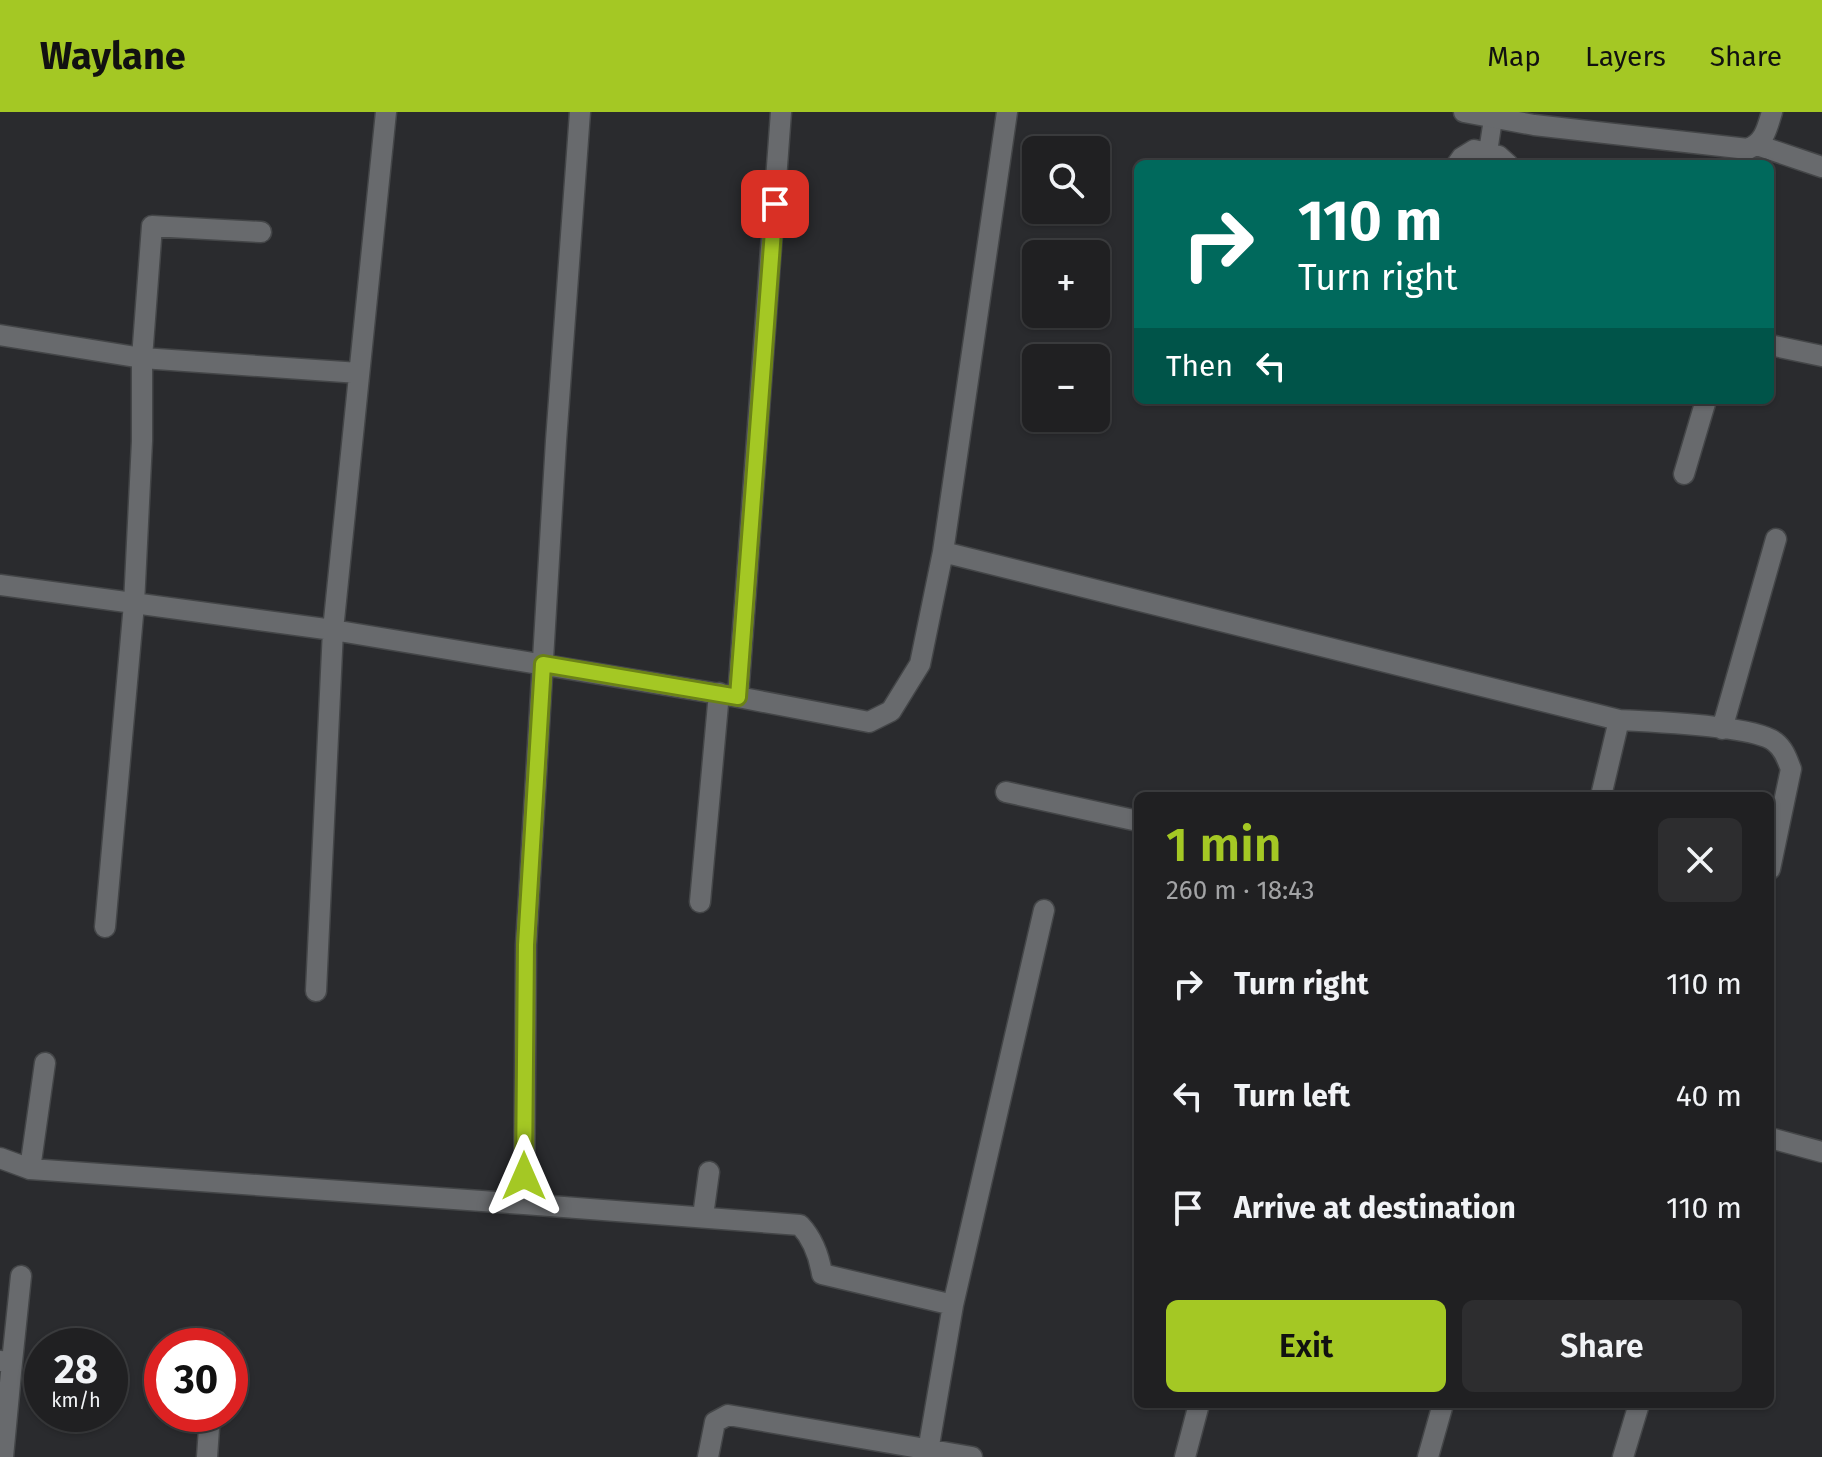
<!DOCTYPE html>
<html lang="en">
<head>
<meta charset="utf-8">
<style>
  body { margin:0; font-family:"Fira Sans",sans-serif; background:#2d2d2f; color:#f1f3f6; height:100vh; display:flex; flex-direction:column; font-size:30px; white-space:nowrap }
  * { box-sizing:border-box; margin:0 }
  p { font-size:26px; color:#a2a3a5 }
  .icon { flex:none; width:44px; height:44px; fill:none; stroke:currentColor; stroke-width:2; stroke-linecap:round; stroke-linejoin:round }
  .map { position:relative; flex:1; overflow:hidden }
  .side { position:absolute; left:1134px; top:680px; width:640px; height:616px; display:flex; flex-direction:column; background:#202022; border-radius:12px; box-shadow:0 2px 6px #0004,0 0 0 2px #3d3e40 }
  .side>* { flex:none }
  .guide { position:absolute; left:1134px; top:48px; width:640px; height:244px; border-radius:12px; box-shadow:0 2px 6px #0004,0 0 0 2px #3d3e40; background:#00695c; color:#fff; overflow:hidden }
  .controls { position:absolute; left:1022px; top:24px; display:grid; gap:16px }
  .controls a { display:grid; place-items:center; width:88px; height:88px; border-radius:12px; background:#202022; box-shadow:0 2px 6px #0004,0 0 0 2px #3d3e40; font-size:40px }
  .speed { position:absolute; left:24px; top:1216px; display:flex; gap:16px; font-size:40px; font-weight:700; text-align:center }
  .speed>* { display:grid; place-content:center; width:104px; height:104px; border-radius:50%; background:#202022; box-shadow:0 2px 6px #0004,0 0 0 2px #3d3e40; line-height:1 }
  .speed small { font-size:20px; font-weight:400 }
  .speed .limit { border:12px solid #d22; background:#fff; color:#111 }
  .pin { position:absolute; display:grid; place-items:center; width:68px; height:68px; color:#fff; margin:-34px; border-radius:16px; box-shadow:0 4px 12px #0006 }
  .me { position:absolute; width:88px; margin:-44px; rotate:0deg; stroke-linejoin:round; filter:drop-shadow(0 0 6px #0008) }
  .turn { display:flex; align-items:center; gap:28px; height:168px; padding:0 32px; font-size:36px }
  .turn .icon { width:104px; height:104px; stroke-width:2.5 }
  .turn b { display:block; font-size:56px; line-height:68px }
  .then { display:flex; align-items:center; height:76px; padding:0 32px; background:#0003; gap:16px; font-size:30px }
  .round { display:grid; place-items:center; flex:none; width:84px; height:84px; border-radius:12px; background:#2d2d2f }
  .overview { display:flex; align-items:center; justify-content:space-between; height:136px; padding:0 32px }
  h1 { font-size:48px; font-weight:600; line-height:60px; color:#a4c824 }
  .cta { display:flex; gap:16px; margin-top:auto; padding:16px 32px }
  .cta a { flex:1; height:92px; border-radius:12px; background:#a4c824; color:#111; font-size:32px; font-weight:600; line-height:92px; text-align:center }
  .cta a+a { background:#2d2d2f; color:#f1f3f6 }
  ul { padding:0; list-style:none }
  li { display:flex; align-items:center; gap:24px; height:112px; padding:0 32px }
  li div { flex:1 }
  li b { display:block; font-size:30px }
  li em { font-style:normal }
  header { display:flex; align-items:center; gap:48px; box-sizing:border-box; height:112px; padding:0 40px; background:#a4c824; color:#111 }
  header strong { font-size:38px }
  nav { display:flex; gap:44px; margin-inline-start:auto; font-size:28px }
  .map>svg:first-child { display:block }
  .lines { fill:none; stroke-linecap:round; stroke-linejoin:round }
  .lane-casing { stroke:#444648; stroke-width:21 }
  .street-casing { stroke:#444648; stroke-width:23 }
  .lane { stroke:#686a6d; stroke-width:18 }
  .street { stroke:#686a6d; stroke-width:20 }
  .route-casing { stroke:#6b8217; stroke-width:20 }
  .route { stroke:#a4c824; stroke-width:14 }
</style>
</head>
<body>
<header>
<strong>Waylane</strong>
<nav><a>Map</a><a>Layers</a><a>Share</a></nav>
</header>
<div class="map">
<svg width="1822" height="1345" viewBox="0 0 1822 1345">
  <rect width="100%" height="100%" fill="#2a2b2e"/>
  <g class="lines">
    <defs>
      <path id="lane" d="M 1488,40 L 1493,7
        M 1456,52 L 1461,45 L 1474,37 L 1499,43 L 1509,52"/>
      <path id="street" d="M 580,0 L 556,329 L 526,833 L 524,1092 L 800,1113 C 813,1127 819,1143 822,1162 L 953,1193
        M 1464,0 L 1534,13 L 1748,37 C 1765,30 1767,16 1772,0
        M 1757,33 L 1822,55
        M 0,223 L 142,246 L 359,261
        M 1770,233 L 1822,244
        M 1684,362 L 1706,288
        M 943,440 L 1007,0
        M 0,473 L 333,518 L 738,585 L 781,0
        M 738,585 L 869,610 L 891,599 L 920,552 L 943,440 L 1619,608
        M 1722,617 L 1776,427
        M 1006,680 L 1138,709
        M 1601,684 L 1619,608 C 1651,610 1754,613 1775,630 C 1784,637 1787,647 1791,657 L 1770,757
        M 700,790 L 719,581
        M 105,815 L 134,492 L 142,329 L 142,246 L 152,114 L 261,120
        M 316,879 L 333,518 L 386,0
        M 1770,1026 L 1822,1040
        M 0,1046 L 30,1057 L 524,1092
        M 30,1057 L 45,951
        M 703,1104 L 709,1060
        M 215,1234 L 216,1229
        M 0,1249 L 12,1250 L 3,1345
        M 12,1250 L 21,1164
        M 207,1345 L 210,1302
        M 708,1345 L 715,1310 L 728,1303 L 972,1345
        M 927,1345 L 953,1193 L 1044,798
        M 1185,1345 L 1199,1292
        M 1428,1345 L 1443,1292
        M 1623,1345 L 1639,1292"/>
    </defs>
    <use href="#lane" class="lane-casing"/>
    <use href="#street" class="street-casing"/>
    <use href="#lane" class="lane"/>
    <use href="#street" class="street"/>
  </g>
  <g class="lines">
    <defs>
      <path id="route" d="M 524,1064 L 526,833 L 543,552 L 738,585 L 775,92"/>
    </defs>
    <use href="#route" class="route-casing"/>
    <use href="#route" class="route"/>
  </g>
</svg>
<div class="controls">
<a><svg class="icon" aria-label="search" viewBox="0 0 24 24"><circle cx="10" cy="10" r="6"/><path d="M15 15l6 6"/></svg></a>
<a>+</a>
<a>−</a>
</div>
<div class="speed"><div>28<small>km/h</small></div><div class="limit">30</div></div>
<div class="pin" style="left:775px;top:92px;background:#d93025"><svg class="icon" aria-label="arrive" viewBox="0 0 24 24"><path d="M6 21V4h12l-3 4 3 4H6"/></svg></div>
<svg class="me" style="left:524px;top:1064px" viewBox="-20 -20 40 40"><path d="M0-17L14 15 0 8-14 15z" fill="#a4c824" stroke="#fff" stroke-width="4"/></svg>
<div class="guide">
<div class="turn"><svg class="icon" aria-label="right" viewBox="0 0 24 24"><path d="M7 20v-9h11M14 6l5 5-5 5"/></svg><div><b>110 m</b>Turn right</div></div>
<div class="then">Then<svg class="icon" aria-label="left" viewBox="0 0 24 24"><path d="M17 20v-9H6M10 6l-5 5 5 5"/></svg></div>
</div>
<section class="side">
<div class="overview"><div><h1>1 min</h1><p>260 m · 18:43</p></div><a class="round"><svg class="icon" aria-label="close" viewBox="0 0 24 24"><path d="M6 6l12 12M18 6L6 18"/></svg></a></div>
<ul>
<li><svg class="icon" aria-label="right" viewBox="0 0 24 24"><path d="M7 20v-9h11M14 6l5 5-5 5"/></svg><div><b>Turn right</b></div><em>110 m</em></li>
<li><svg class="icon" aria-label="left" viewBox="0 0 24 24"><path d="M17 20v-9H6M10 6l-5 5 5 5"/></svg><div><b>Turn left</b></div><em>40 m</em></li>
<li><svg class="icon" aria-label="arrive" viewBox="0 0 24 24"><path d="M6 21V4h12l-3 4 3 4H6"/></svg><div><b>Arrive at destination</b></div><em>110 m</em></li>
</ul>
<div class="cta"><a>Exit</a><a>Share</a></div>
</section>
</div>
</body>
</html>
